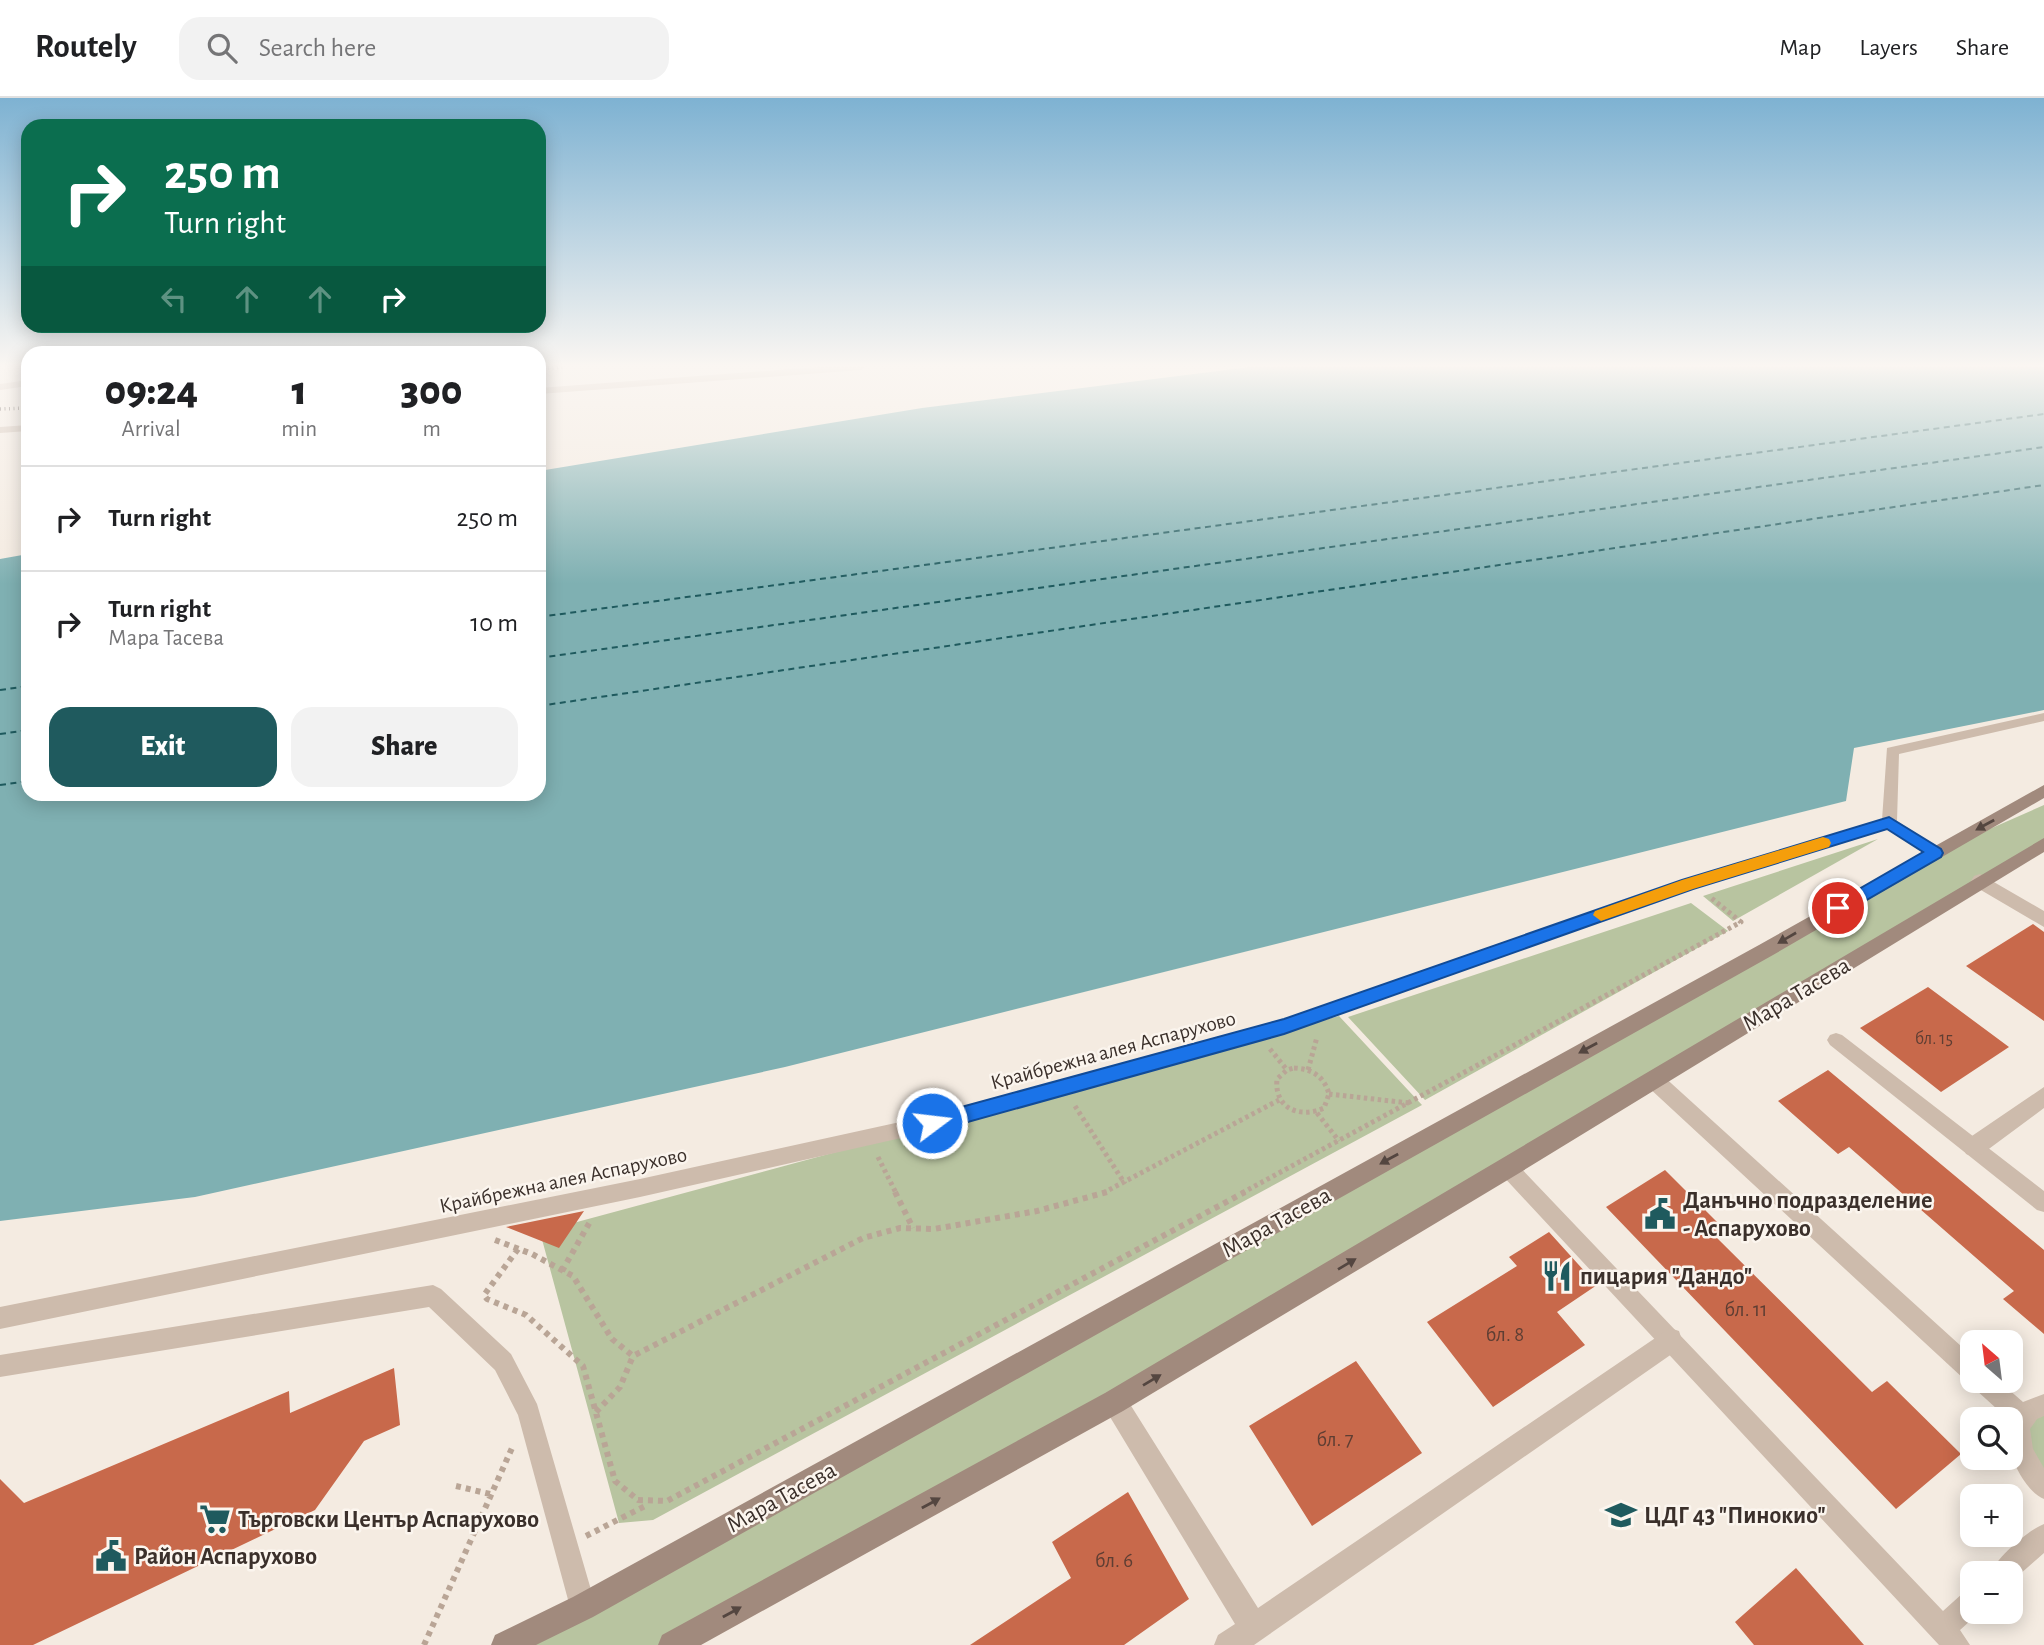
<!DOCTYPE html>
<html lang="en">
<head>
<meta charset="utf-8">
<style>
  body { margin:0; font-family:"Alegreya Sans",sans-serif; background:#f2f2f2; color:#202124; height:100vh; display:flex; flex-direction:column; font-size:26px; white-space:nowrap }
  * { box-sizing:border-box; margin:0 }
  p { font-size:23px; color:#757577 }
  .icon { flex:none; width:38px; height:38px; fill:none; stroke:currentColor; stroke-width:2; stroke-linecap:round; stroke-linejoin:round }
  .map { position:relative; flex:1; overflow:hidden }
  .side { position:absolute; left:21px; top:248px; width:525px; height:455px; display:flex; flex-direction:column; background:#fff; border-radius:21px; box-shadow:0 4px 18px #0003 }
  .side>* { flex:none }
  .hud { position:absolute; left:21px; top:21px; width:525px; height:214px; border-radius:21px; box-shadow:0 4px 18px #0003; background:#0b6e4f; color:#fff; overflow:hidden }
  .needle { width:46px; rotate:332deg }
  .tools { position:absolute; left:1960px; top:1232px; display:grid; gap:14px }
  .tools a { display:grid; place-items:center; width:63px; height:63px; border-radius:14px; background:#fff; box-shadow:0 4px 18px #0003; font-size:35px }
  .pin { position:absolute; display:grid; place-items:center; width:60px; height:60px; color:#fff; margin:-30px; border:4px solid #fff; border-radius:50%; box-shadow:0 2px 7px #0007 }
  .me { position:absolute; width:77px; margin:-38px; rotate:75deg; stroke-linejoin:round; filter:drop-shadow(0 0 5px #0008) }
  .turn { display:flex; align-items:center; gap:24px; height:147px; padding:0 28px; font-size:32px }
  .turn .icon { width:91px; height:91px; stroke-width:2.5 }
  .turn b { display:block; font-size:49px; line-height:60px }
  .lanes { display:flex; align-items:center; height:66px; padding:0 28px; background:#0003; justify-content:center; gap:35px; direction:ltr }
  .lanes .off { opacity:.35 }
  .eta { display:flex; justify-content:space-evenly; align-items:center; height:119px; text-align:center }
  .eta b { font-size:42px; font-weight:800; line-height:49px }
  .action { display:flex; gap:14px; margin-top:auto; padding:14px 28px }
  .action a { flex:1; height:80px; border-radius:21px; background:#1f5a5e; color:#fff; font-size:28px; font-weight:800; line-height:80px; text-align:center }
  .action a+a { background:#f2f2f2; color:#202124 }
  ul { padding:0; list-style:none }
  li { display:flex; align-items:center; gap:21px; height:105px; padding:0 28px; border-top:2px solid #e0e0e0 }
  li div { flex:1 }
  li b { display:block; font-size:26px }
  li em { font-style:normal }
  header { display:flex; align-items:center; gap:42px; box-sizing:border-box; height:98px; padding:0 35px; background:#fff; border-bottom:2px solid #e0e0e0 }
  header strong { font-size:33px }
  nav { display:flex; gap:38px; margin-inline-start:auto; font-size:24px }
  .search { width:490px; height:63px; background:#f2f2f2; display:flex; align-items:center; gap:18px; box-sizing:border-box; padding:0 24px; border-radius:21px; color:#757577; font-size:26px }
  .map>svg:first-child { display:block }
  .green { fill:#b8c4a0 }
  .water { fill:#7fb0b2 }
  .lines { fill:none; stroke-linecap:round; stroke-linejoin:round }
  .ferry { stroke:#1f5a5e; stroke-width:2; stroke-dasharray:6 4.5; stroke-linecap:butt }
  .building { fill:#c8694b }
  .path-far1 { stroke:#b9a596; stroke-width:5; stroke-dasharray:3.5 3.5; stroke-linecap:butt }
  .path { stroke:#b9a596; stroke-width:6; stroke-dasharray:5 5; stroke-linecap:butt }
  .service { fill:#cdbbac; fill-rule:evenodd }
  .minor { fill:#cdbbac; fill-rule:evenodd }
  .secondary { fill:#a18a7d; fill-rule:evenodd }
  .rail { stroke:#3b302b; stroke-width:3.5; stroke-dasharray:1 3.5; stroke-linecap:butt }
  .oneway { fill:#544640 }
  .route { fill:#1a73e8; stroke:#114b97; stroke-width:2 }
  .slow { fill:#f59e0b }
  .labels { text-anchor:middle; stroke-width:5; stroke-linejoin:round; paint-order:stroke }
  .number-label { font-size:18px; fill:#5e3e33 }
  .street-label { font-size:21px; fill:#3b302b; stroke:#fbf5ee }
  .near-number-label { font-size:21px; fill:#5e3e33 }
  .near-street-label { font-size:24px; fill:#3b302b; stroke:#fbf5ee }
  .near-poi-label { font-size:24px; font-weight:bold; fill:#3b302b; stroke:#fbf5ee; text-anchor:start }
</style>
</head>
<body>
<header>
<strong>Routely</strong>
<div class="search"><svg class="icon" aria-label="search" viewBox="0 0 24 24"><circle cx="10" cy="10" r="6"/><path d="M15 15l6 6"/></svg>Search here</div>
<nav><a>Map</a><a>Layers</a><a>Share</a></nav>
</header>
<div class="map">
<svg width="2044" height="1547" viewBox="0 0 2044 1547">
  <rect width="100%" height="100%" fill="#f4ebe1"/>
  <path class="green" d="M 2044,707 L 2044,746 L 1654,982 L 672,1547 L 505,1547 L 1935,755 Z
    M 1878,741 L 1733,823 L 1703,798 Z
    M 1691,805 L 1728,833 L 1425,1002 L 1348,919 Z
    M 1339,918 L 1422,1007 L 653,1422 L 619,1425 L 540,1134 Z
    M 2044,1307 L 2044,1389 L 2022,1319 Z"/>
  <path class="water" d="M 1250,269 L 2044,269 L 2044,612 L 1854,650 L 1846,703 L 785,969 L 195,1099 L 0,1123 L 0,461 L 28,456 L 28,696 L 539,696 L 539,373 L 922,310 Z"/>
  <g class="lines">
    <path class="ferry" d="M 539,519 L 2044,316
      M 539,560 L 2044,349
      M 0,592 L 28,588
      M 539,608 L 2044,387
      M 0,636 L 28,632
      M 0,687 L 28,683"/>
  </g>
  <path class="building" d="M 2033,826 L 2044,834 L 2044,923 L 1966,868 Z
    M 1928,889 L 2009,949 L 1941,994 L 1860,930 Z
    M 1828,972 L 2044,1152 L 2044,1236 L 2003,1201 L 2014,1193 L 1849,1049 L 1838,1056 L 1778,1003 Z
    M 1665,1072 L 1726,1133 L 1716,1139 L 1872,1294 L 1887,1283 L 1961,1356 L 1896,1411 L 1606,1109 Z
    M 584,1113 L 559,1150 L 506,1129 Z
    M 1549,1134 L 1597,1187 L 1557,1214 L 1585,1247 L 1493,1309 L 1427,1224 L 1517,1168 L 1509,1159 Z
    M 1356,1263 L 1422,1355 L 1312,1428 L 1249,1328 Z
    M 394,1270 L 400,1327 L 364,1343 L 315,1412 L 33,1547 L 0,1547 L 0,1381 L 24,1405 L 289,1293 L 290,1315 Z
    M 1128,1394 L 1189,1501 L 1124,1547 L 970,1547 L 1071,1480 L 1052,1444 Z
    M 1796,1470 L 1864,1547 L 1754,1547 L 1735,1524 Z"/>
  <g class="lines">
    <path class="path-far1" d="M 1270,951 L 1287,972
      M 1294,970 C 1312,971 1324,978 1329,996 L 1324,1010 C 1299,1021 1274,1010 1277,981 L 1287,972 Z
      M 1308,972 L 1317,939
      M 1329,996 L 1409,1005
      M 1075,1008 L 1125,1086
      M 1317,1015 L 1339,1043
      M 878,1059 L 896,1095
      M 1103,1095 L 1279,1002
      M 1242,1095 L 1741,824 L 1710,799"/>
    <path class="path" d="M 895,1094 L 913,1130
      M 495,1142 L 532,1156 L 573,1178 L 612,1241 L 633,1258 L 863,1140 L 900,1130 L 934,1131 L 1037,1113 L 1107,1094
      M 518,1151 L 484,1197 L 487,1201 L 526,1217 L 583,1268 L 615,1383 L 638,1402 L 667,1403 L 1245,1094
      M 562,1173 L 591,1122
      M 596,1314 L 620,1289 L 633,1258
      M 456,1388 L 490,1396
      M 586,1438 L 647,1407
      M 424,1547 L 512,1350"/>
    <path class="service" d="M 2044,615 L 2044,623 L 1899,656 L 1897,723 L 1940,751 L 1943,755 L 1940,759 L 1930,759 L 1887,731 L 1692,790 L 1284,936 L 932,1033 L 640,1099 L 0,1231 L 0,1209 L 640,1081 L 932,1017 L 1283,922 L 1681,782 L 1882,722 L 1887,650 Z
      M 1836,935 L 1842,937 L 2044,1093 L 2044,1114 L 2037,1112 L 1830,947 L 1827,942 L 1830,937 Z
      M 1654,974 L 1661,976 L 1972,1258 L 1972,1283 L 1999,1283 L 2023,1304 L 2044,1296 L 2044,1318 L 2037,1321 L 2030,1331 L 2033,1351 L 2044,1370 L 2044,1401 C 2029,1395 2016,1372 2011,1356 C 2009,1345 2011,1332 2011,1321 L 2008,1321 L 1975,1291 L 1972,1284 L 1964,1281 L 1647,988 L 1645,982 L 1647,976 Z
      M 1508,1061 L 1515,1064 L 1943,1513 L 1963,1495 L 1972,1491 L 1972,1514 L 1980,1514 L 1960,1532 L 1970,1547 L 1939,1547 L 1501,1076 L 1498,1070 L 1501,1064 Z
      M 433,1187 L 441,1191 L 511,1256 L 537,1306 L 596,1509 L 592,1518 L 583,1522 L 574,1518 L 570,1509 L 518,1317 L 495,1272 L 429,1209 L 0,1279 L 0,1257 Z
      M 2044,1426 L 2044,1455 L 2011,1484 L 2011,1475 L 1991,1475 C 1996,1460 2028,1432 2044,1426 Z"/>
    <path class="minor" d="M 818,269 L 866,269 L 861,272 L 539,296 L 539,290 Z
      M 28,282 L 28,288 L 0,292 L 0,286 Z
      M 28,327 L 28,333 L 0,335 L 0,329 Z
      M 1980,776 L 2044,813 L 2044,829 L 1974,788 L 1971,783 L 1974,778 Z
      M 2044,989 L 2044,1010 L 1982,1056 L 1974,1059 L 1966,1056 L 1963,1049 L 1966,1042 Z
      M 1670,1230 L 1679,1233 L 1682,1242 L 1679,1251 L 1254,1547 L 1214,1547 L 1218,1537 L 1235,1526 L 1101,1304 L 1105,1295 L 1114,1291 L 1123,1295 L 1258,1510 Z"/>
    <path class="secondary" d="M 2044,687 L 2044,700 L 1773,857 L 593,1519 L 536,1547 L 491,1547 L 495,1537 L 573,1499 L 1759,847 Z
      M 2044,740 L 2044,754 L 1516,1077 L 1123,1313 L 701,1547 L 658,1547 L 662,1537 L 1105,1295 Z"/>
    <path class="rail" d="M 539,271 L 566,269
      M 0,311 L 28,310"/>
  </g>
  <defs><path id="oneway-solid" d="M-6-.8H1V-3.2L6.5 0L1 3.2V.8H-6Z" transform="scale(1.75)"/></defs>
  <g class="oneway">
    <use href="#oneway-solid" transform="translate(1985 727) rotate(151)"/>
    <use href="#oneway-solid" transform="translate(1787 840) rotate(150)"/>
    <use href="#oneway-solid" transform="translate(1588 950) rotate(151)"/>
    <use href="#oneway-solid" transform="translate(1389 1061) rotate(151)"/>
    <use href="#oneway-solid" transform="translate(1347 1166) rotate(-31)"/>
    <use href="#oneway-solid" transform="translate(1152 1282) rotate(-31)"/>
    <use href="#oneway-solid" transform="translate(931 1405) rotate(-29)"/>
    <use href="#oneway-solid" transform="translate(732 1514) rotate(-29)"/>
  </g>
  <linearGradient id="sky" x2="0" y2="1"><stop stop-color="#7eb2d2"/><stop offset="0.55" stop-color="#faf6f2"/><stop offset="1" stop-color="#faf6f2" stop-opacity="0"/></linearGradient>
  <rect width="2044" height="486" fill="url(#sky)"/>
  <path class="route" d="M 1889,719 L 1941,751 L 1943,755 L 1941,759 L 1844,815 L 1838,816 L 1830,810 L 1833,806 L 1923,754 L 1887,731 L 1693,791 L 1284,936 L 932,1034 L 926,1031 L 923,1025 L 926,1019 L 932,1017 L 1284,921 L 1682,782 Z"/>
  <path class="slow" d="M 1823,739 L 1829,741 L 1831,745 L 1829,749 L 1693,791 L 1601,823 L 1593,817 L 1595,813 L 1682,782 Z"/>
  <defs>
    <symbol id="civic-bare" viewBox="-9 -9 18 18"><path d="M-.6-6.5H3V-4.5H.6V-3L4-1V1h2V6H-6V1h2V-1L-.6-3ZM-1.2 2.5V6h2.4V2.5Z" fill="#1f5a5e" stroke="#fbf5ee" stroke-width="2.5" paint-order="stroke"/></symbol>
    <symbol id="restaurant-bare" viewBox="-9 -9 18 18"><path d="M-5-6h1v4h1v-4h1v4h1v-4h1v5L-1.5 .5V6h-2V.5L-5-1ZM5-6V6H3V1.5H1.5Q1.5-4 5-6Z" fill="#1f5a5e" stroke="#fbf5ee" stroke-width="2.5" paint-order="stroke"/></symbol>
    <symbol id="school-bare" viewBox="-9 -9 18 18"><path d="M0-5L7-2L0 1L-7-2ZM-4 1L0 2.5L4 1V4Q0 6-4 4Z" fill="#1f5a5e" stroke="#fbf5ee" stroke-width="2.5" paint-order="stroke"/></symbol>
    <symbol id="supermarket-bare" viewBox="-9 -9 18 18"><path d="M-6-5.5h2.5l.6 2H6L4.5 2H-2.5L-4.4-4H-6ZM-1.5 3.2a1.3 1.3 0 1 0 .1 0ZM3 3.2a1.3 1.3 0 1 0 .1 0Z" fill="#1f5a5e" stroke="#fbf5ee" stroke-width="2.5" paint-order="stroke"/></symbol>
  </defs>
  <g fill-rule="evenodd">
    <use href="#civic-bare" x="1638" y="1094" width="44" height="44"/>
    <use href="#restaurant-bare" x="1535" y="1156" width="44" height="44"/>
    <use href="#school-bare" x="1599" y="1395" width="44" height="44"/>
    <use href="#supermarket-bare" x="193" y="1399" width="44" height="44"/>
    <use href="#civic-bare" x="89" y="1436" width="44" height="44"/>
  </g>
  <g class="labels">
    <g class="number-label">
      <text x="1934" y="946">бл. 15</text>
    </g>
    <g class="street-label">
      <text transform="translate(1113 952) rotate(-15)" y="7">Крайбрежна алея Аспарухово</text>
      <text transform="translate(563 1082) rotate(-12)" y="7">Крайбрежна алея Аспарухово</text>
    </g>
    <g class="near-number-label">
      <text x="1746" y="1218">бл. 11</text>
      <text x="1505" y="1243">бл. 8</text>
      <text x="1335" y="1348">бл. 7</text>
      <text x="1114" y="1469">бл. 6</text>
    </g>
    <g class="near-street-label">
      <text transform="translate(1796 896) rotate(-31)" y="8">Мара Тасева</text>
      <text transform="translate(1276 1124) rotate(-29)" y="8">Мара Тасева</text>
      <text transform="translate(781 1399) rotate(-29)" y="8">Мара Тасева</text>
    </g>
    <g class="near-poi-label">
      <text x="1683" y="1110">Данъчно подразделение<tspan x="1683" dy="28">- Аспарухово</tspan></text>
      <text x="1580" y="1186">пицария "Дандо"</text>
      <text x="1644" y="1425">ЦДГ 43 "Пинокио"</text>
      <text x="238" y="1429">Търговски Център Аспарухово</text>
      <text x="134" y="1466">Район Аспарухово</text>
    </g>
  </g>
</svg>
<div class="tools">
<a><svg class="needle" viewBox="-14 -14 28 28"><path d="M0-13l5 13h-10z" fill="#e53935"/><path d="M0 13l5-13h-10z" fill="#757577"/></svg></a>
<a><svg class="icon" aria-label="search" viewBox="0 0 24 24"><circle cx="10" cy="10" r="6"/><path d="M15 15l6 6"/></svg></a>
<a>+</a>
<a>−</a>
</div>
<div class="pin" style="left:1838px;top:810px;background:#d93025"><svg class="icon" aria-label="arrive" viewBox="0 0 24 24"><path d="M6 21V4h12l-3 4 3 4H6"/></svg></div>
<svg class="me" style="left:932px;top:1025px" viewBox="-20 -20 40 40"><circle r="17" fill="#1a73e8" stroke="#fff" stroke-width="3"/><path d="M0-11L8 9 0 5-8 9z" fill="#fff"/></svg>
<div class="hud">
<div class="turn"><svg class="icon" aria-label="right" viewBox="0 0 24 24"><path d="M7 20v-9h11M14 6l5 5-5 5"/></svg><div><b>250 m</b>Turn right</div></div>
<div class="lanes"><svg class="icon off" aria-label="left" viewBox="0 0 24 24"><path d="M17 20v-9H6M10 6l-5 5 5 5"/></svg><svg class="icon off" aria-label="ahead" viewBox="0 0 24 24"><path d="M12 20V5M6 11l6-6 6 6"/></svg><svg class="icon off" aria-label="ahead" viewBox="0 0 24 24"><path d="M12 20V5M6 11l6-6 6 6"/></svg><svg class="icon" aria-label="right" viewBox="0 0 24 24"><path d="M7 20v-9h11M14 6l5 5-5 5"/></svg></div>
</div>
<section class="side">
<div class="eta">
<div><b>09:24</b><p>Arrival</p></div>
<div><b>1</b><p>min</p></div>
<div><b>300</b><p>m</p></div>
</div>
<ul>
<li><svg class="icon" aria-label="right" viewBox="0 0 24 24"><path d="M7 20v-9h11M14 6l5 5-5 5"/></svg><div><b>Turn right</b></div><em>250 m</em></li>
<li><svg class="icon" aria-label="right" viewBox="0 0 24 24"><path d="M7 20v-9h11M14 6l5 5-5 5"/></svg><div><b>Turn right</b><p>Мара Тасева</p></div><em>10 m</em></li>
</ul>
<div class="action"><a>Exit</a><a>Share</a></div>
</section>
</div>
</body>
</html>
